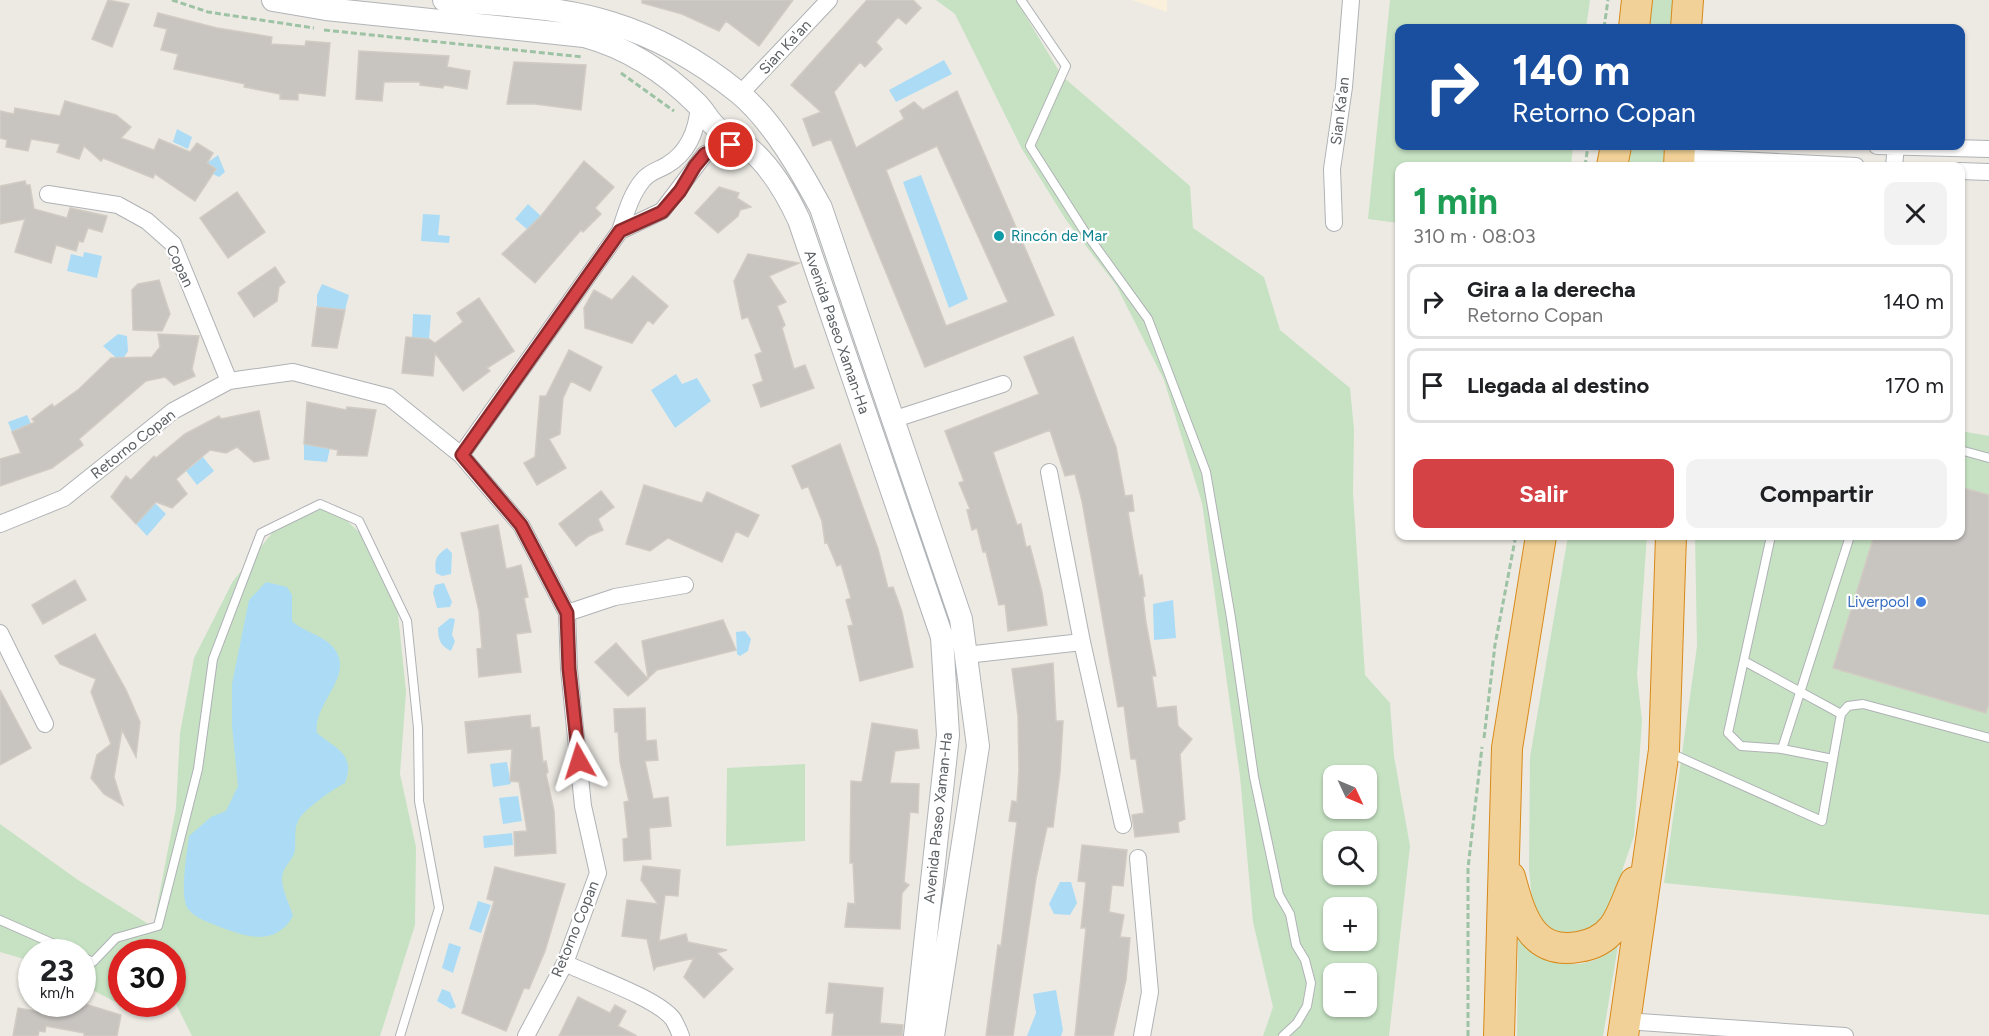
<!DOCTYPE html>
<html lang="es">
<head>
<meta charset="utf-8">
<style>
  body { margin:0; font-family:Figtree,sans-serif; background:#f2f2f2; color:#202124; height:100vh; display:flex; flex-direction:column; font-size:22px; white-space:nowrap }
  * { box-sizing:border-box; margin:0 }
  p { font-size:20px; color:#757577 }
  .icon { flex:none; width:33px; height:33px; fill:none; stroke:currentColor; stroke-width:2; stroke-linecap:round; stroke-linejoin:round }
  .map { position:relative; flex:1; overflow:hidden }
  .panel { position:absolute; left:1395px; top:162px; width:570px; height:378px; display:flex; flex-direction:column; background:#fff; border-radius:12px; box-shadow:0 2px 4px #0004 }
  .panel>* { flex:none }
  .top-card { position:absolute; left:1395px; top:24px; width:570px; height:126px; border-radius:12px; box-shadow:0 2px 4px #0004; background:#1a4fa0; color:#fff; overflow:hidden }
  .needle { width:39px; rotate:134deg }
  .buttons { position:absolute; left:1323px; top:765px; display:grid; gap:12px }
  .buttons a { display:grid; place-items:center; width:54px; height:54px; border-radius:12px; background:#fff; box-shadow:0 2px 4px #0004; font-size:30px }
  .speed { position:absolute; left:18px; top:939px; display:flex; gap:12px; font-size:30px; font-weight:700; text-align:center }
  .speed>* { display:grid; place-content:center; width:78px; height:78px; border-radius:50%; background:#fff; box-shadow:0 2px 4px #0004; line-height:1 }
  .speed small { font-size:15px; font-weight:400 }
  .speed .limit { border:9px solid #d22; background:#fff; color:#111 }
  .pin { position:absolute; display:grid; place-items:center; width:51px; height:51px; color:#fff; margin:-26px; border:3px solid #fff; border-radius:50%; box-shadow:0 2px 6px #0007 }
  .me { position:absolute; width:66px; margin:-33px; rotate:354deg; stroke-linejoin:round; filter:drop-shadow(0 0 4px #0008) }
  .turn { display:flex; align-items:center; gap:21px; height:126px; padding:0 18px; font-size:27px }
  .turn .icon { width:78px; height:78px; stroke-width:2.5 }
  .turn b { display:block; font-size:42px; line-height:51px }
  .round { display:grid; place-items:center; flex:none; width:63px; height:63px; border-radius:12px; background:#f2f2f2 }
  .summary { display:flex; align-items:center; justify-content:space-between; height:102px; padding:0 18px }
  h1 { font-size:36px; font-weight:700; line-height:45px; color:#1e9e55 }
  .action { display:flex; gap:12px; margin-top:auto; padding:12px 18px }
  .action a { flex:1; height:69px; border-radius:12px; background:#d54245; color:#fff; font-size:24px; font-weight:700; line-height:69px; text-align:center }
  .action a+a { background:#f2f2f2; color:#202124 }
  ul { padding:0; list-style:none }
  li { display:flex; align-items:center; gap:18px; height:75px; margin:0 12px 9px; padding:0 6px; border:3px solid #e0e0e0; border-radius:12px }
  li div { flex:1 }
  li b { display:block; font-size:22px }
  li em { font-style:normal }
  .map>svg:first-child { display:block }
  .commercial { fill:#faf0dc }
  .green { fill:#c6e2c3; fill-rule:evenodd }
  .water { fill:#acdcf5 }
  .building { fill:#c8c5c1; stroke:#d1cbc3; stroke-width:1.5; fill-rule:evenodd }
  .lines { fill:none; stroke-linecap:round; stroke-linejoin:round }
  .lane-casing { stroke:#afb2b5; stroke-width:10 }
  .street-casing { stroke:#afb2b5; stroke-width:18 }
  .secondary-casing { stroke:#b1b4b7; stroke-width:24 }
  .highway-casing { stroke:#d7891a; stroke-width:32 }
  .path { stroke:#9dc2a4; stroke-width:3; stroke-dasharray:6 3; stroke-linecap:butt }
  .lane { stroke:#fff; stroke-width:8 }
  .street { stroke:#fff; stroke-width:16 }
  .secondary { stroke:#fff; stroke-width:22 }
  .highway { stroke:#f1d197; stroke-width:30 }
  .route-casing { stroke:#8a2b2d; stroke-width:15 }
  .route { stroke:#d54245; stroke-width:10 }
  .culture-dot { fill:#0f9aa8; stroke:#fff; stroke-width:2 }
  .shop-dot { fill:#3f7fe0; stroke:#fff; stroke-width:2 }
  .labels { text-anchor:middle; stroke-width:4.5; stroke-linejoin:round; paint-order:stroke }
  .street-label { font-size:15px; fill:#5c6063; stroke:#fff }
  .culture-label { font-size:15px; fill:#0d838f; stroke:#fff; text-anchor:start }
  .shop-label { font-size:15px; fill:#366cbe; stroke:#fff; text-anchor:end }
</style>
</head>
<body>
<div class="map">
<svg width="1989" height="1036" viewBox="0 0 1989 1036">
  <rect width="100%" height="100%" fill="#edeae4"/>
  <path class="commercial" d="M 1132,0 L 1167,0 L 1167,12 Z"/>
  <path class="green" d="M 936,0 L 1016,0 L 1062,76 L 1190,186 L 1193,228 L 1264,277 L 1280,330 L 1350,388 L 1354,430 L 1353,493 L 1365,675 L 1390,703 L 1394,756 L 1410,846 L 1389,1036 L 1263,1036 L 1273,1007 L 1253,922 L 1240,776 L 1202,503 L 1164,380 L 1116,285 L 1066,220 L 1022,149 L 955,14 ZM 1334,776 L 1366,776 L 1366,808 L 1334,808 ZM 1334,842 L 1366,842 L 1366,874 L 1334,874 ZM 1334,908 L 1366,908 L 1366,940 L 1334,940 ZM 1334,974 L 1366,974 L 1366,1006 L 1334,1006 Z
    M 1390,0 L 1590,0 L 1586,28 L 1400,28 L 1400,146 L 1573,146 L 1571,166 L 1400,166 L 1399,223 L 1368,219 Z
    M 1649,0 L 1675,0 L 1673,28 L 1646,28 Z
    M 1628,146 L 1669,146 L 1668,166 L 1624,166 Z
    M 1961,431 L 1989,436 L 1989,915 L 1664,883 L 1697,646 L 1695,536 L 1960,536 Z
    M 332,507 L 375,547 L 397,605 L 406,692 L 400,774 L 416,847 L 415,925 L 380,1036 L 192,1036 L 173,998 L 172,952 L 122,952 L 122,1004 L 132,1004 L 123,1006 L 83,985 L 82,952 L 32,952 L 31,961 L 0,952 L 0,824 L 78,880 L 153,927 L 176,808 L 180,733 L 194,658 L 233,581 L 286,516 Z
    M 1568,536 L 1647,536 L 1637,675 L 1642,721 L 1634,836 L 1623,868 L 1619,895 L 1606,922 L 1564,938 L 1547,927 L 1533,909 L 1529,869 L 1530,757 Z
    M 805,764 L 805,841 L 726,846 L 727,768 Z
    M 1518,937 C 1550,967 1581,975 1618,946 L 1603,1036 L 1517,1036 Z"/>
  <path class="water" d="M 944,60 L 952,74 L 896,102 L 889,90 Z
    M 177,129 L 192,137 L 188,149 L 173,142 Z
    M 218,155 L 225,172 L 219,177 L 213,174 L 216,169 L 207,163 Z
    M 921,175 L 968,299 L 949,308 L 903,182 Z
    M 528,204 L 541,216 L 528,230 L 515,219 Z
    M 423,214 L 440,215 L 438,235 L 450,236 L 449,243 L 421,241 Z
    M 84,252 L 102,256 L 97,278 L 67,271 L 71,254 L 83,257 Z
    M 322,284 L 349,295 L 345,310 L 317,307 L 317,295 Z
    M 413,314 L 431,315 L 429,339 L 412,338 Z
    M 118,334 L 127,336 L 128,351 L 121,362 L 103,346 Z
    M 676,374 L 682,384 L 697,378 L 711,401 L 675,428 L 651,390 Z
    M 27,415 L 31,424 L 12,432 L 8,422 Z
    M 304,444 L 330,448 L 327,462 L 304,460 Z
    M 203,457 L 214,471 L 197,485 L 186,471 Z
    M 155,503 L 166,514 L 147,536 L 136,524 Z
    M 447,548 L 452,553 L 451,574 L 442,576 L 436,573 C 434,560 436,555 447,548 Z
    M 266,582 L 287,587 L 292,595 L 292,621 C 303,632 321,634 332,646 C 358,674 312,703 317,733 C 336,749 356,754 345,783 C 333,789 303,810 298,821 C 293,831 297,844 294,854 C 290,863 282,868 282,879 C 282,891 290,905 293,916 C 275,947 247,937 220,927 C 209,922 196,919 188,909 C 179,897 187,853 189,836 L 211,817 L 226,811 L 238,786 L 232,726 L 232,684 L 249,600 Z
    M 444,583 L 452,602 L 450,607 L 437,608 L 433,593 L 435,585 Z
    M 1173,600 L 1176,638 L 1154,640 L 1153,604 Z
    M 450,618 L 455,619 L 452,635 L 455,641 L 451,651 C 440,646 438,639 438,628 Z
    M 745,631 L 751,639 L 748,651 L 740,656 L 737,654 L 736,632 Z
    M 507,762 L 511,784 L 493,787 L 490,764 Z
    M 518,796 L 522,821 L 503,824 L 499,798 Z
    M 512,833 L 513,845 L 484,848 L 483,836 Z
    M 1060,882 L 1071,882 L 1077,903 L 1070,915 L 1054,914 L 1049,904 Z
    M 478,901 L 491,905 L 481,933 L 469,929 Z
    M 449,943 L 461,947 L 453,973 L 442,968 Z
    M 442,989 L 450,992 L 456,1007 L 451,1009 L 437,1001 Z
    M 1056,990 L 1063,1030 L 1061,1036 L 1027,1036 L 1036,1013 L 1033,994 Z"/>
  <path class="building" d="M 108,0 L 129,4 L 112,47 L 92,39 Z
    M 642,0 L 793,0 L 759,46 L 726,21 L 719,31 L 682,14 L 642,3 Z
    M 867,0 L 913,0 L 921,8 L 906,24 L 898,17 L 876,42 L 882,49 L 865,67 L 860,62 L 834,92 L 856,148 L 904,119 L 900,111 L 914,102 L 923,110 L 957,91 L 1054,315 L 925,367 L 831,139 L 813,146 L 803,119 L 821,112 L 791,85 ZM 937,146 L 1008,302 L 946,326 L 886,170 Z
    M 158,13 L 217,28 L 272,37 L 271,44 L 305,46 L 306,41 L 330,43 L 325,96 L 298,93 L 298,100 L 280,99 L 280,94 L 244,87 L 245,84 L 174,69 L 178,54 L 161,50 L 167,29 L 154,26 Z
    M 359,51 L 449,56 L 447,67 L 470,71 L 467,89 L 444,85 L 443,88 L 420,85 L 420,82 L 384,82 L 382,101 L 356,99 Z
    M 514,62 L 586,65 L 581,110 L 535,104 L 507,104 Z
    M 65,101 L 116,115 L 131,127 L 121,138 L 154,150 L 159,139 L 190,152 L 197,143 L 213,153 L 207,163 L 216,169 L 195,201 L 155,174 L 153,178 L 103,158 L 101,161 L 84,146 L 79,159 L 57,152 L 60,144 L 31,139 L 28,151 L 6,147 L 7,140 L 0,138 L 0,111 L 14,114 L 15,108 L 60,116 Z
    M 584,161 L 614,187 L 595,208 L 601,214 L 583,232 L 581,230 L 535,283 L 502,254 L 541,216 Z
    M 25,181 L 26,185 L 30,185 L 34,209 L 67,218 L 70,208 L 107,216 L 102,232 L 88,228 L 83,242 L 79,241 L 76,251 L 56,245 L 51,263 L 15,252 L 25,219 L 0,224 L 0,186 Z
    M 719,187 L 739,193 L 737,198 L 751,207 L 740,210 L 738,216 L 718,233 L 695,213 Z
    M 237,192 L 265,232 L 228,258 L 200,218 Z
    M 748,254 L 799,263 L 769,276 L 786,302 L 777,306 L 785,325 L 782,328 L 794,369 L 805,365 L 814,388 L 761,407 L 753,385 L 763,381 L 755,355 L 762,352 L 748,317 L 742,319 L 734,281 Z
    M 275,267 L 285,282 L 279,287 L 277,301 L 254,317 L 238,293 Z
    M 633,276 L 668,306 L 653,324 L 648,320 L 632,343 L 585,328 L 584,308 L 594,290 L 612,300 Z
    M 159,280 L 170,314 L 162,331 L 133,330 L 132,290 L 138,284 Z
    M 479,298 L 514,351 L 487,368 L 490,371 L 463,391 L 435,353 L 433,376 L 402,373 L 406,337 L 429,339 L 435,343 L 463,322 L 457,313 Z
    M 317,307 L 345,310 L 337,348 L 312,346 Z
    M 158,334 L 199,336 L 192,369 L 195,376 L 174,385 L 165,377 L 146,381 L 79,439 L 83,445 L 52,468 L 0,486 L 0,459 L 21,453 L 12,432 L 35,422 L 32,419 L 52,404 L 54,407 L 79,389 L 111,358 L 152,357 L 160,347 Z
    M 1073,337 L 1116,447 L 1125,496 L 1132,495 L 1134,511 L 1128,512 L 1139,576 L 1142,575 L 1145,596 L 1143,597 L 1146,623 L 1156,676 L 1152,676 L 1157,708 L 1176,706 L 1178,726 L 1192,739 L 1180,754 L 1185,819 L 1178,822 L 1179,832 L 1135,837 L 1132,815 L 1144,813 L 1136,759 L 1131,759 L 1124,706 L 1118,707 L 1082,501 L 1075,474 L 1065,476 L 1050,430 L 993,452 L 1017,525 L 1021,524 L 1026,547 L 1030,546 L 1042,592 L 1047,625 L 1008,631 L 1005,604 L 999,605 L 986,552 L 983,552 L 977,528 L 972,530 L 967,510 L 970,509 L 959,483 L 964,481 L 945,431 L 1039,394 L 1024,357 Z
    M 569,350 L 602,367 L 590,391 L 571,381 L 563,398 L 560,434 L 549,439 L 566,468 L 537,485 L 524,463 L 535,457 L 540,396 L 546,396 Z
    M 307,402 L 346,410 L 347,407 L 376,410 L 367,456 L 337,455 L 338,450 L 304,444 Z
    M 259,411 L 269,459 L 254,462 L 237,447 L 226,453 L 210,450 L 176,479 L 187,494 L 172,508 L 156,502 L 136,524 L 111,497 L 126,476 L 131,480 L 154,456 L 156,458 L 185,434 L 219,416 L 221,419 Z
    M 840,444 L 878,549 L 888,588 L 893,587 L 902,612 L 913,667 L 860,681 L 848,626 L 853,625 L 846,600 L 851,598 L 841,564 L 837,566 L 827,542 L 825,543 L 822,521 L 808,486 L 802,489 L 792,466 Z
    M 644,485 L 702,503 L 707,492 L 759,515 L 748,537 L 736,531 L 722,562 L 668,538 L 650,551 L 626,544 Z
    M 1960,487 L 1989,495 L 1989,703 L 1986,713 L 1833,668 L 1874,536 L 1960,536 Z
    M 601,491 L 614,507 L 598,519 L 603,530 L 589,536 L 576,546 L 559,524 Z
    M 498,525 L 506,569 L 521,565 L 528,597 L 524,598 L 531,632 L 516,634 L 521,672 L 479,677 L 477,649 L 482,648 L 479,611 L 461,533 Z
    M 75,580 L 86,600 L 43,624 L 32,605 Z
    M 723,620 L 736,650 L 657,670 L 648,678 L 642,641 Z
    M 95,634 L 126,690 L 140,722 L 136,757 L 122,730 L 114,777 L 123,805 L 104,794 L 91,778 L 97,755 L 111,744 L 91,692 L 96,679 L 60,664 L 55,656 Z
    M 616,643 L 648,679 L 628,696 L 595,662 Z
    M 1053,663 L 1056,721 L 1063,721 L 1060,772 L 1053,827 L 1047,827 L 1036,878 L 1013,1036 L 986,1036 L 998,945 L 1001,946 L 1017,822 L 1009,821 L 1012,801 L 1017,802 L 1019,771 L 1018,716 L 1012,669 Z
    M 0,690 L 31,748 L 0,765 Z
    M 645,708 L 646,741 L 656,740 L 658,760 L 645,761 L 653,799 L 668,797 L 671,826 L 649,828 L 651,859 L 624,861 L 623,839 L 628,838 L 624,802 L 629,801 L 620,762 L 618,732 L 615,732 L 614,709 Z
    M 530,715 L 531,728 L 539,727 L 543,762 L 546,761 L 548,772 L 546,774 L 554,811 L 556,853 L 515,856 L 514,832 L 527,831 L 519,782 L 510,781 L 512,749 L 468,753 L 465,722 Z
    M 872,723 L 917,730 L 919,748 L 895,751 L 890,783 L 919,784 L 918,813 L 910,812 L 904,882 L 909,885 L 902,893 L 900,929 L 845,927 L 848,903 L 855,904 L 853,863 L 850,863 L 851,781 L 862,782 Z
    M 1082,845 L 1127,850 L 1123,886 L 1112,885 L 1109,912 L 1124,915 L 1120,937 L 1130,938 L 1126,980 L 1113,1036 L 1075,1036 L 1086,928 L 1081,928 L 1086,882 L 1078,881 Z
    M 643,866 L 680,870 L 678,896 L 665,895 L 659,941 L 686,934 L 688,942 L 727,950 L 717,953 L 733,969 L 704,998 L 684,977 L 694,958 L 656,967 L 654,970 L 647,939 L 622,936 L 627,900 L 658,904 L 641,880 Z
    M 495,867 L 565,884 L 545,951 L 529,989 L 524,988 L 506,1031 L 462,1013 L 494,901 L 487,899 Z
    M 829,983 L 883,988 L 880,1023 L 903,1025 L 902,1036 L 832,1036 L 834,1013 L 826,1013 Z
    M 578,997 L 610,1013 L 615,1005 L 626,1011 L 618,1026 L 637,1036 L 559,1036 Z
    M 50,1004 L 85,1004 L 121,1015 L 117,1036 L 84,1036 L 84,1033 L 46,1026 L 45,1032 L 39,1031 L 38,1036 L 13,1036 L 18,1008 L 48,1013 Z"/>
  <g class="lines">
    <defs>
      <path id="lane" d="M 1021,0 L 1066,66 L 1030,146 L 1083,229 L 1148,319 L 1206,472 L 1231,618 L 1254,777 L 1279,895 L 1290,914 L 1296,945 L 1305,960 L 1311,983 L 1307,1006 L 1297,1023 L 1283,1036
        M 1960,450 L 1989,458
        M 1771,536 L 1728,733 L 1741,746 L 1782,749
        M 1744,661 L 1841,714
        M 1668,752 L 1822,821 L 1841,714 L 1848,706 L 1863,704 L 1989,738
        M 1833,759 L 1782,749 L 1850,536
        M 0,920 L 72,952
        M 82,957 L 93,962 L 116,938 L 158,926 L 198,769 L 213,659 L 261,533 L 320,504 L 359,521 L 407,621 L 418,728 L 419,801 L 439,908 L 400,1036"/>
      <path id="street" d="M 740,94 L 829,0
        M 1877,146 L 1989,149
        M 1679,157 L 1856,166
        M 1894,166 L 1896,146
        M 1960,171 L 1989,172
        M 48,194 L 118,205 L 147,221 L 173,244 L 229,381
        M 1334,223 L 1332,169 L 1344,87 L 1351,0
        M 620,231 L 662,211 L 705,154 L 719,148 L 742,143
        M 892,420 L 1003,384
        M 461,455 L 620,231 C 626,213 631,194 643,180 C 649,172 659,170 667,165 C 689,152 697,130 699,106
        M 1049,472 L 1082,642 L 1123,825
        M 0,524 L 64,498 L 173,411 L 229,381 L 293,372 L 389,397 L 461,455 L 521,525 L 567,613 L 569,669 L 583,806 L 598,873 L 565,963 L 526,1036
        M 567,613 L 615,597 L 685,585
        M 0,633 L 45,724
        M 966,655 L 1082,642
        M 1138,858 L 1150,992 L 1142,1036
        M 565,963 C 591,976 657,998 673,1019 C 676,1024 679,1031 681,1036
        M 1625,1021 L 1845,1036"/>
      <path id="secondary" d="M 273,0 L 326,9 L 584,36 C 628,48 665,72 697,104 C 705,112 709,122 718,129 C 725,135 735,137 742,143 C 768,161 786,192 799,220 L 942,637 L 948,735 L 915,1036
        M 444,0 C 498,5 559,6 611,23 C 657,37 701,62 739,93 C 772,120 801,171 821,208 L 961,619 L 978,746 L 933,1036"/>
      <path id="highway" d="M 1634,28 L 1637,0
        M 1686,28 L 1688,0
        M 1612,166 L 1616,146
        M 1679,166 L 1680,146
        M 1510,877 C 1520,914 1531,955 1578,947 C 1592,945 1604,939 1613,928 C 1623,915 1628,896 1635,882
        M 1499,1036 L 1507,748 L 1541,536
        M 1623,1036 L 1664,750 L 1671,536"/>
    </defs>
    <use href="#lane" class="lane-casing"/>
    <use href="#street" class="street-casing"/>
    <use href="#secondary" class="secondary-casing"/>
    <use href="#highway" class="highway-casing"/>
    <path class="path" d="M 172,0 L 208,12 L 314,28
      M 1604,28 L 1608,0
      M 324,30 L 583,57
      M 621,73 L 674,111
      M 1585,166 L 1588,146
      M 1484,738 L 1495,645 L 1515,540
      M 1468,1036 L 1468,868 L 1482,747"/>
    <use href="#lane" class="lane"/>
    <use href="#street" class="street"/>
    <use href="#secondary" class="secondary"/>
    <use href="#highway" class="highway"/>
  </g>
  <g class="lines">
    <defs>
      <path id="route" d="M 579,761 L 569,669 L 567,613 L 521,525 L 462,455 L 620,231 L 662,212 L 680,191 L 695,166 L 705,154 L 731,145"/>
    </defs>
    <use href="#route" class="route-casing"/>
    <use href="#route" class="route"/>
  </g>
  <circle class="culture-dot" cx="999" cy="236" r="6"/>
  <circle class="shop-dot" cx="1921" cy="602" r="6"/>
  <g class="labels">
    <g class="street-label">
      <text transform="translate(785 47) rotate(-47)" y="5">Sian Ka'an</text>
      <text transform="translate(1340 111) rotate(-83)" y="5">Sian Ka'an</text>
      <text transform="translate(180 266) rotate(65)" y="5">Copan</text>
      <text transform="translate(837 332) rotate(71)" y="5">Avenida Paseo Xaman-Ha</text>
      <text transform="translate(133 444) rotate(-38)" y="5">Retorno Copan</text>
      <text transform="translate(938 818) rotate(-84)" y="5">Avenida Paseo Xaman-Ha</text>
      <text transform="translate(575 929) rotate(-68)" y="5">Retorno Copan</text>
    </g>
    <g class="culture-label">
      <text x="1011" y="241">Rincón de Mar</text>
    </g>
    <g class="shop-label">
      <text x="1909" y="607">Liverpool</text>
    </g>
  </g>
</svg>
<div class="buttons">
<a><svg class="needle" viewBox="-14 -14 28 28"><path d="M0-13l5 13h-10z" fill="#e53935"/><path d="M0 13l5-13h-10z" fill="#757577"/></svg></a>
<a><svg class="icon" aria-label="search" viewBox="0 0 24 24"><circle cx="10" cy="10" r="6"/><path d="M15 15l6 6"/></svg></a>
<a>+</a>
<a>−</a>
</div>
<div class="speed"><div>23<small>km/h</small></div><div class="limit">30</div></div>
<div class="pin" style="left:731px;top:145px;background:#d93025"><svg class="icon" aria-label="arrive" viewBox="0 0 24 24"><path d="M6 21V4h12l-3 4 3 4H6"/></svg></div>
<svg class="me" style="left:579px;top:761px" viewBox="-20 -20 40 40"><path d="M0-17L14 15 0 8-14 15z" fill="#d54245" stroke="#fff" stroke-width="4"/></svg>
<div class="top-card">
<div class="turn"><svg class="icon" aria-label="right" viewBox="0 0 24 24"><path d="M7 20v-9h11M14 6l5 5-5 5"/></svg><div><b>140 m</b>Retorno Copan</div></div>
</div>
<section class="panel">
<div class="summary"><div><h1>1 min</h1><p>310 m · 08:03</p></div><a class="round"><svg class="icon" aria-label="close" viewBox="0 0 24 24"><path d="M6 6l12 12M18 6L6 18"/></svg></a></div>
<ul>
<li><svg class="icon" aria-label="right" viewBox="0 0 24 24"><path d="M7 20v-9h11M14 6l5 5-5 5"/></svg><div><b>Gira a la derecha</b><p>Retorno Copan</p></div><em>140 m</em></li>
<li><svg class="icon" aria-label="arrive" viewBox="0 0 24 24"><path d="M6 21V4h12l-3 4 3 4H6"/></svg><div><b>Llegada al destino</b></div><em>170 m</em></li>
</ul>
<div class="action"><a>Salir</a><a>Compartir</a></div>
</section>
</div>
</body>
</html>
